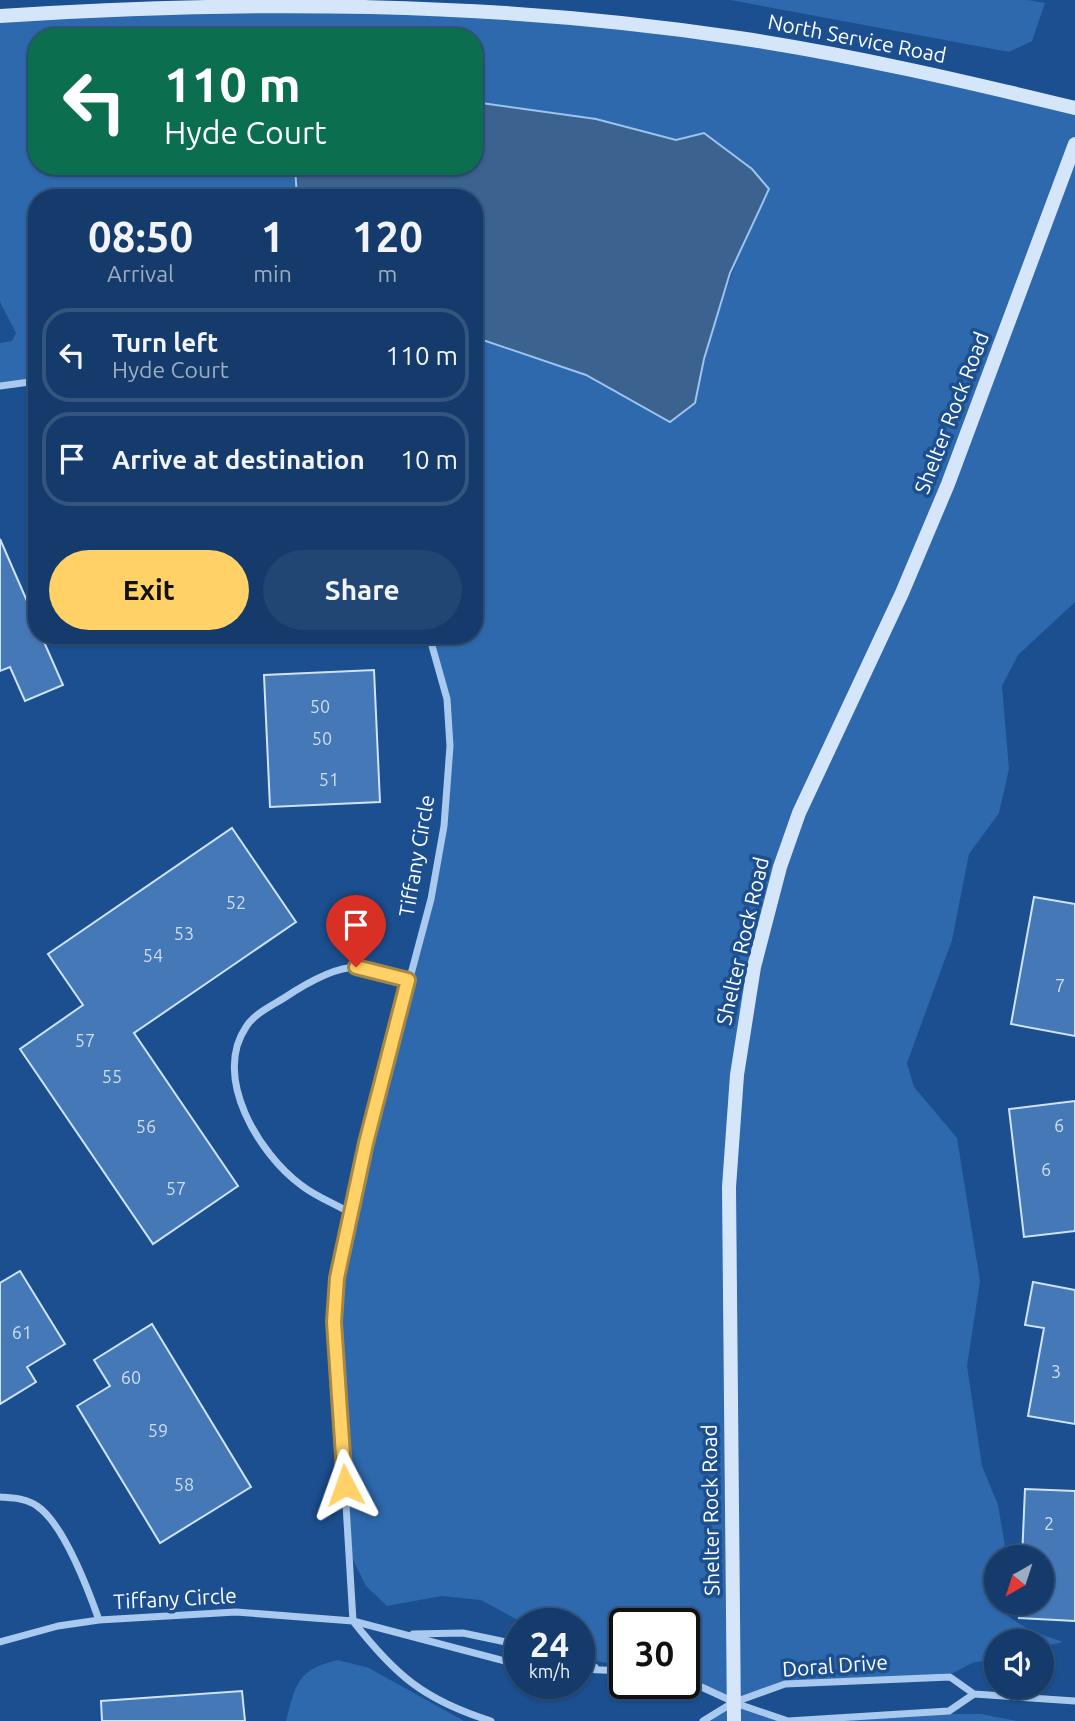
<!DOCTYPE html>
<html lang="en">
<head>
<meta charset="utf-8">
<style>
  body { margin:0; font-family:Ubuntu,sans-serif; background:#214673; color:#f1f3f6; height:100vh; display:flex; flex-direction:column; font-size:26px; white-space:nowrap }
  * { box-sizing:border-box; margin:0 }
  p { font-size:23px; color:#9dadc1 }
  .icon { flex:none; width:38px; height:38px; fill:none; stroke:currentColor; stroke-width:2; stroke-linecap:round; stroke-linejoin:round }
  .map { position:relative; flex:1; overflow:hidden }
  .details { position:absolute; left:28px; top:189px; width:455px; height:455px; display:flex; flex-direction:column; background:#143b6b; border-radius:28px; box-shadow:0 2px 5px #0004,0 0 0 2px #33557e }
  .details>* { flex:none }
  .banner { position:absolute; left:28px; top:28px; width:455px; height:147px; border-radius:28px; box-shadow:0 2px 5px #0004,0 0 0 2px #33557e; background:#0b6e4f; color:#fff; overflow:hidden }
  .needle { width:46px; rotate:219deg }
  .tools { position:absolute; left:984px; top:1545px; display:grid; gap:14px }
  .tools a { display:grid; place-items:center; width:70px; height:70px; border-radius:50%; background:#143b6b; box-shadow:0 2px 5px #0004,0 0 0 2px #33557e; font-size:35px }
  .speed { position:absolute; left:504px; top:1608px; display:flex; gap:14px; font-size:35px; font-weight:700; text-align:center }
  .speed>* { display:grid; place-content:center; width:91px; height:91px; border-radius:50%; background:#143b6b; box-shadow:0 2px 5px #0004,0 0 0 2px #33557e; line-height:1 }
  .speed small { font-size:18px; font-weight:400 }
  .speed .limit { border:4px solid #111; border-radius:10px; background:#fff; color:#111 }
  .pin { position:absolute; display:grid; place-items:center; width:60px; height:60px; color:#fff; margin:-72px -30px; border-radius:50% 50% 50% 0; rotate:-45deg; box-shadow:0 0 7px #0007 }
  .pin .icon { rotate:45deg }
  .me { position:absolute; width:77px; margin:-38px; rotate:356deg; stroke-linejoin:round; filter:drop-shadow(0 0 5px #0008) }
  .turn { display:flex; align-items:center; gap:24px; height:147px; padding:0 21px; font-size:32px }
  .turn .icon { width:91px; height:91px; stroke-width:2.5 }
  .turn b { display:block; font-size:49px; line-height:60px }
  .eta { display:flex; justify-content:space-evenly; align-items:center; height:119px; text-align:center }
  .eta b { font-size:42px; font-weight:600; line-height:49px }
  .primary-button { display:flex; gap:14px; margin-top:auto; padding:14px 21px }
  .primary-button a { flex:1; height:80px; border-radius:42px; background:#ffd166; color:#111; font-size:28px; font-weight:600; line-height:80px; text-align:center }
  .primary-button a+a { background:#214673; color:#f1f3f6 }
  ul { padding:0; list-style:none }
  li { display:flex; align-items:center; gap:21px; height:94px; margin:0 14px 10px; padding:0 7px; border:4px solid #33557e; border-radius:28px }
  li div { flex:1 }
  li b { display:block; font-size:26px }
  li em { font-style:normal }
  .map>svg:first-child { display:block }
  .green { fill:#2e69ad }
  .water { fill:#3c6290; stroke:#9cc4f0; stroke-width:2 }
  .building { fill:#4478b7; stroke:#cfe3fa; stroke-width:2 }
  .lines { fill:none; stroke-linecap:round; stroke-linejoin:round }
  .street { stroke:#a9c9ee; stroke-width:7 }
  .secondary { stroke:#d6e6fa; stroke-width:14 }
  .route-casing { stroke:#a68842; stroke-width:18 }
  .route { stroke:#ffd166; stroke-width:12 }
  .labels { text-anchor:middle; stroke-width:7; stroke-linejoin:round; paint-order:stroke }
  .number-label { font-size:18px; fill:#d0dded }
  .street-label { font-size:21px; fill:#fff; stroke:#1b4f8f }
</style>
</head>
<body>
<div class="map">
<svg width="1075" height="1721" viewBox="0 0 1075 1721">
  <rect width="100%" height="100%" fill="#1b4f8f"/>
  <path class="green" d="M 730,0 L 1028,0 L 1045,3 L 1032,41 L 1009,52 Z
    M 379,6 L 740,38 L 1075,108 L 1075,602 L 1018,655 L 1002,686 L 1009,769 L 999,813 L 969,854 L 952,940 L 907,1063 L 914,1087 L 957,1138 L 980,1281 L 967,1366 L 982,1466 L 998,1505 L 1006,1552 L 1005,1557 L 996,1558 L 996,1603 C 1012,1625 1037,1633 1063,1642 L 1041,1647 L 1041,1642 L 996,1642 L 996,1658 L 972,1663 L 953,1673 L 785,1684 L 735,1702 L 788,1721 L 948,1714 L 981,1714 L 1017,1721 L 703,1721 L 733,1702 L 684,1679 L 684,1624 L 625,1624 L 625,1666 L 590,1660 L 579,1655 L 579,1624 L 525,1624 L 481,1600 L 441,1596 L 387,1606 L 366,1586 L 352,1558 L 335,1322 L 337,1277 L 366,1143 L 431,899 L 444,826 L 450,746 L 447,699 L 429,635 L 474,635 L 474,337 L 586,375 L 670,422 L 695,403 C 710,328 735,257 769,188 L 704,133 L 676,140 L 596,119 L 474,102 L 474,37 L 37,37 L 37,166 L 295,166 L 297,198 L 37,198 L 37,381 L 0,386 L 0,343 L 12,341 L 16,333 L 0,302 L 0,16 Z
    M 338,1660 L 369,1668 L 464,1721 L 286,1721 C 296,1683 298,1669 338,1660 Z"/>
  <path class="water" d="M 474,102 L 596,119 L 676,140 L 704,133 L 752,169 L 769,189 L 730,273 L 704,359 L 695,403 L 670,422 L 586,375 L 474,337 L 474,198 L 297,198 L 295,166 L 474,166 Z"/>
  <path class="building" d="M 0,539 L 37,624 L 37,635 L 41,635 L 63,685 L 25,701 L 10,667 L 0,671 Z
    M 374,670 L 380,802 L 270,807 L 264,675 Z
    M 232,828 L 296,922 L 134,1033 L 238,1186 L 153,1244 L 20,1049 L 83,1005 L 48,954 Z
    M 1034,897 L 1075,904 L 1075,1036 L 1011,1024 Z
    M 1075,1101 L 1075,1231 L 1024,1237 L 1009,1109 Z
    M 20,1271 L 65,1344 L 27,1367 L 36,1382 L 0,1404 L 0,1283 Z
    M 1033,1282 L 1075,1290 L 1075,1424 L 1028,1416 L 1044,1328 L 1025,1325 Z
    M 152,1324 L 251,1487 L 160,1543 L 77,1406 L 110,1386 L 94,1360 Z
    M 1025,1489 L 1075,1491 L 1075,1621 L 1019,1618 L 1020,1603 L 1041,1603 L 1041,1558 L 1022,1558 Z
    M 242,1691 L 245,1721 L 102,1721 L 101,1701 Z"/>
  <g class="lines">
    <path class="street" d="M 0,386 L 37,381
      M 352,1214 C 336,1204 316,1197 301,1185 C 259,1154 212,1077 246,1027 C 254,1014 271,1006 284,998 C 302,986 333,967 357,967 C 373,967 393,976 408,980
      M 0,1497 C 12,1498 26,1498 37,1506 C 64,1524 88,1589 99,1620
      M 413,1634 L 463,1633 L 520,1645
      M 0,1642 L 58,1626 L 99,1620 L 236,1612 L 353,1621 L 335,1322 L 337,1277 L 366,1143 L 431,899 L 444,826 L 450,746 L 447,699 L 429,635
      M 579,1662 L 595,1667
      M 579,1669 L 625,1671
      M 684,1679 L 734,1702 L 703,1721
      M 735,1702 L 785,1684 L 950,1677 L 974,1694 L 1075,1701
      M 735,1703 L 788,1721 L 949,1711 L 974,1694
      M 491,1721 C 424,1700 395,1675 353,1621 L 520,1665"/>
    <path class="secondary" d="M 0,16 C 246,0 495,1 739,38 C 852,55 964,81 1075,108
      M 734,1721 L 729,1187 L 737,1075 L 754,967 L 780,867 L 799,813 L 902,593 L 948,484 L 1075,144"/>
  </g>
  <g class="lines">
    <defs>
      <path id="route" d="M 345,1485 L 334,1322 L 337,1278 L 366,1143 L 408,980 L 356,967"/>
    </defs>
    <use href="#route" class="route-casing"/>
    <use href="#route" class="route"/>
  </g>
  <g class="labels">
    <g class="number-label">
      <text x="320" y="713">50</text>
      <text x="322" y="745">50</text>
      <text x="329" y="786">51</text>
      <text x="236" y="909">52</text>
      <text x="184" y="940">53</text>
      <text x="153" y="962">54</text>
      <text x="1060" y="992">7</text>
      <text x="85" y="1047">57</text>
      <text x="112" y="1083">55</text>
      <text x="1059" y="1132">6</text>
      <text x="146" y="1133">56</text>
      <text x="1046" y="1176">6</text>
      <text x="176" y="1195">57</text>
      <text x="22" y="1339">61</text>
      <text x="1056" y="1378">3</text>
      <text x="131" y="1384">60</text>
      <text x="158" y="1437">59</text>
      <text x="184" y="1491">58</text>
      <text x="1049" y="1530">2</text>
    </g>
    <g class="street-label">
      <text transform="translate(857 39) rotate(11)" y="7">North Service Road</text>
      <text transform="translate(952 413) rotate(-69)" y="7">Shelter Rock Road</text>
      <text transform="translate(417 856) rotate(-80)" y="7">Tiffany Circle</text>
      <text transform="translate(743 941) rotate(-77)" y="7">Shelter Rock Road</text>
      <text transform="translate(711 1510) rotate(-91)" y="7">Shelter Rock Road</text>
      <text transform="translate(175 1599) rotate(-3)" y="7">Tiffany Circle</text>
      <text transform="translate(835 1666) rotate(-4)" y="7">Doral Drive</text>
    </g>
  </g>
</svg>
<div class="tools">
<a><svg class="needle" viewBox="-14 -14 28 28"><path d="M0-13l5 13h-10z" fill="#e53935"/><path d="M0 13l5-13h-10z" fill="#9dadc1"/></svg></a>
<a><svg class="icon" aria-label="sound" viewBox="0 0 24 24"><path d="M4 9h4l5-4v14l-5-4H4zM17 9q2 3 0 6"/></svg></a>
</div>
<div class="speed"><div>24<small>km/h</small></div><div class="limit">30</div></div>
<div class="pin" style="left:356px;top:967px;background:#d93025"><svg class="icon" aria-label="arrive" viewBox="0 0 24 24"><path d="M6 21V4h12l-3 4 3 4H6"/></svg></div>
<svg class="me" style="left:345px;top:1485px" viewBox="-20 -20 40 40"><path d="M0-17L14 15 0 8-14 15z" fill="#ffd166" stroke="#fff" stroke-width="4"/></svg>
<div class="banner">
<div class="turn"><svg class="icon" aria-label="left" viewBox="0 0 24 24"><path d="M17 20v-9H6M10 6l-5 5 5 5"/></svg><div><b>110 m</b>Hyde Court</div></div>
</div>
<section class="details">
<div class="eta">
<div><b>08:50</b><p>Arrival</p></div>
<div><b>1</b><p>min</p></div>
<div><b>120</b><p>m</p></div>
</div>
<ul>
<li><svg class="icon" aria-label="left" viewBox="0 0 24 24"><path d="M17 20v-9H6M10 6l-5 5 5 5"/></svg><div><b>Turn left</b><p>Hyde Court</p></div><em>110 m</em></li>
<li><svg class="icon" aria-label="arrive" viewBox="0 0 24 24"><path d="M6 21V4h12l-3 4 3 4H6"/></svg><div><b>Arrive at destination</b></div><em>10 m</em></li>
</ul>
<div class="primary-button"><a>Exit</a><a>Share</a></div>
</section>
</div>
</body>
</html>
